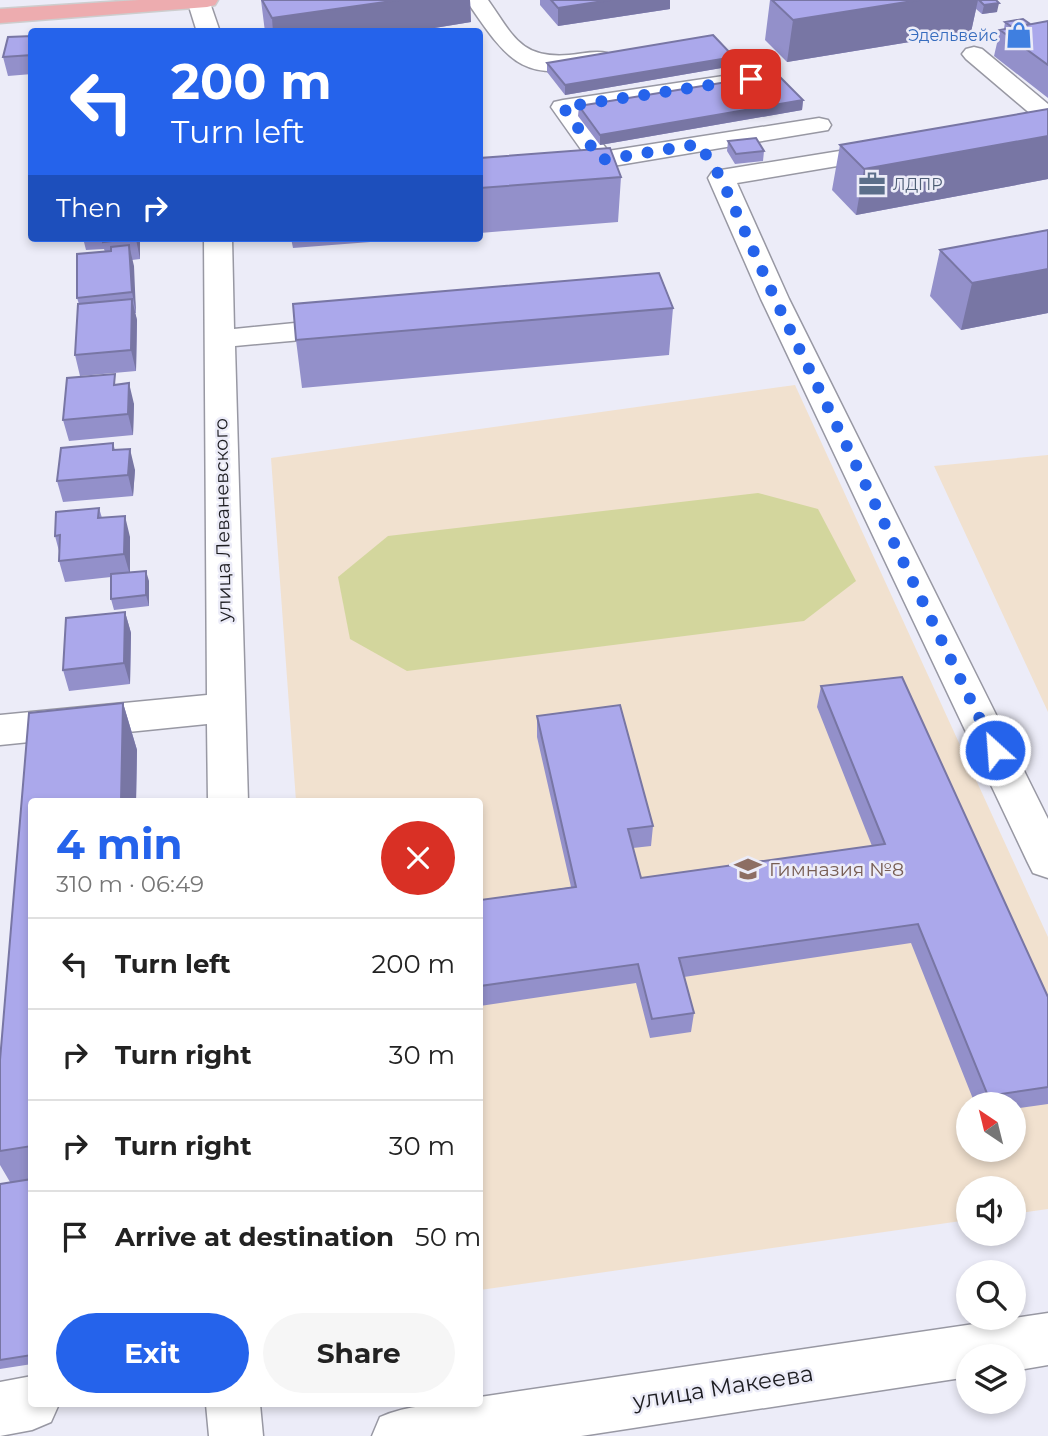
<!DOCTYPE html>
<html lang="en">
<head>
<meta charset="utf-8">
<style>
  body { margin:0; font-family:Montserrat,sans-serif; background:#f6f6f6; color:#222; height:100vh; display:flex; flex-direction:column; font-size:26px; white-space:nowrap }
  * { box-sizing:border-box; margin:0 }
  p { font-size:23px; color:#767676 }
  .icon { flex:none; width:38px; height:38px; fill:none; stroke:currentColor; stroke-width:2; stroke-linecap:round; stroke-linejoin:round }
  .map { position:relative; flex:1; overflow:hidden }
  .details { position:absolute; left:28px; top:798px; width:455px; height:609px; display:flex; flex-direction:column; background:#fff; border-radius:7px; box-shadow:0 4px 10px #0003 }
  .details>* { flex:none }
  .guide { position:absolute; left:28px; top:28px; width:455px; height:214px; border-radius:7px; box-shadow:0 4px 10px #0003; background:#2563eb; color:#fff; overflow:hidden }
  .needle { width:46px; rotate:325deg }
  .buttons { position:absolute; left:956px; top:1092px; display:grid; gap:14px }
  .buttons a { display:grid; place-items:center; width:70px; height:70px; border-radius:50%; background:#fff; box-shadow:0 4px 10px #0003; font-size:35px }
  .pin { position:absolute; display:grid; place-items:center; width:60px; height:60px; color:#fff; margin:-30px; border-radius:14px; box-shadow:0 4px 10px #0006 }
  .me { position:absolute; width:77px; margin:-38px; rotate:334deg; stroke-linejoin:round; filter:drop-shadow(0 0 5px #0008) }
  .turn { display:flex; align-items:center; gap:24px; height:147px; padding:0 28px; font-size:32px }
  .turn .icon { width:91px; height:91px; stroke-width:2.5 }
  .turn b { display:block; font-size:49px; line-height:60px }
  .then { display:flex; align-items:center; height:66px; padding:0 28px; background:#0003; gap:14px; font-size:26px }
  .round { display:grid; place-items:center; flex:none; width:74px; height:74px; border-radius:37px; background:#f6f6f6 }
  .head { display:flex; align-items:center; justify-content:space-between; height:119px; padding:0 28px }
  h1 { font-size:42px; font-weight:700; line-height:52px; color:#2563eb }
  .primary-button { display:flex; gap:14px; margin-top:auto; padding:14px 28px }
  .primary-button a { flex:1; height:80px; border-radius:42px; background:#2563eb; color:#fff; font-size:28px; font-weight:700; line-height:80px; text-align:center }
  .primary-button a+a { background:#f6f6f6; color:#222 }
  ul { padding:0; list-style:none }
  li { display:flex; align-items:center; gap:21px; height:91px; padding:0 28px; border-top:2px solid #e0e0e0 }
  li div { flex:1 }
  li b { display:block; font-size:26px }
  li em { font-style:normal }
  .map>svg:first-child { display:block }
  .education { fill:#f1e1cf; fill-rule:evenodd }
  .green { fill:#d3d69d }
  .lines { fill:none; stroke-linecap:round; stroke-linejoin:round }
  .minor-casing { stroke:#9898a3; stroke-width:3 }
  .major-casing { stroke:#cdcdce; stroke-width:3 }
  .minor { fill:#fff; fill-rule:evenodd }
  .major { fill:#edacaf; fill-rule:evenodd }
  .wall { fill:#9390ca }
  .shaded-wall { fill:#7876a4 }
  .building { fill:#aba8eb; stroke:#7876a4; stroke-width:2 }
  .route { stroke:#2563eb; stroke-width:12; stroke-dasharray:0 21.6 }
  .labels { text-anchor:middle; stroke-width:5; stroke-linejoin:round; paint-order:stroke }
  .far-shop-label { font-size:16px; fill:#366cbe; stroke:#ececf8; text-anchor:end }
  .far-service-label { font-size:16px; fill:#4e5e75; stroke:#ececf8; text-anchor:start }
  .street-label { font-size:19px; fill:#1d1d21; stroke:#ececf8 }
  .education-label { font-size:19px; fill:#785e54; stroke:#ececf8; text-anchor:start }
  .near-street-label { font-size:23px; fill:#1d1d21; stroke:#ececf8 }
</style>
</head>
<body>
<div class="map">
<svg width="1048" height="1436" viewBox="0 0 1048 1436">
  <rect width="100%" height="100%" fill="#ececf8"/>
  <path class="education" d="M 795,385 L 1048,937 L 1048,1209 L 1013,1214 L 1013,1188 L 968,1188 L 968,1220 L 480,1290 L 480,802 L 296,801 L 271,458 ZM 968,1104 L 1013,1104 L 1013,1150 L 968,1150 Z
    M 1048,455 L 1048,712 L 934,466 Z"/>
  <path class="green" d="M 758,493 L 818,509 L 856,581 L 804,621 L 407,671 L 350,639 L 338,577 L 388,536 Z"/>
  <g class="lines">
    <defs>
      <path id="minor" d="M 187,0 L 209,0 L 220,32 L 197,32 Z
        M 466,0 L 488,0 C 513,35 520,59 569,55 C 582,54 594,50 607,53 L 611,58 L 607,63 C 523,84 511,66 466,0 Z
        M 974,47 L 982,49 L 1048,104 L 1048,123 L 1039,121 L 966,59 L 962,54 L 966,49 Z
        M 750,72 L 758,74 L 762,79 L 758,84 L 579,112 L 608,151 L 819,118 L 828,120 L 831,125 L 828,130 L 601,168 L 592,165 L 551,107 L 554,102 L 563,100 Z
        M 852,149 L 861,152 L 865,157 L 861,162 L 737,183 L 789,299 L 1048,819 L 1048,878 L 1033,873 L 1027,861 L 761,299 L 708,178 L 712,172 L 721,170 Z
        M 204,238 L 232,238 L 234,329 L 346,318 L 356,321 L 361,327 L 356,333 L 346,336 L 235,346 L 248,802 L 208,802 L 207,724 L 0,745 L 0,715 L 207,695 Z
        M 1048,1313 L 1048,1365 L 1013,1371 L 1013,1356 L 968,1356 L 968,1377 L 581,1436 L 372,1436 L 380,1417 C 412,1403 445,1404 480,1404 L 480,1397 Z
        M 32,1376 L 32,1404 L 59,1404 L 51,1422 L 32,1430 L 0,1436 L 0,1382 Z
        M 206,1404 L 260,1404 L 263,1436 L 209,1436 Z"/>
      <path id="major" d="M 139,0 L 218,0 L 215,5 L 207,7 L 0,23 L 0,9 Z"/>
    </defs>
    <use href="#minor" class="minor-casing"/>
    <use href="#major" class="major-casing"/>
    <use href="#minor" class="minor"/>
    <use href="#major" class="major"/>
  </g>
  <path class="wall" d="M 261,0 L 470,0 L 471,22 L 410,32 L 265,32 Z
    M 540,0 L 670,0 L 670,9 L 558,26 L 540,5 Z
    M 770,0 L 996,0 L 997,12 L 982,14 L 976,9 L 971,32 L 787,62 L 765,40 Z
    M 1048,21 L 1048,98 L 994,56 L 1000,30 L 1004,29 L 1005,22 L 1030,24 Z
    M 32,36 L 32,74 L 8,76 L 3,57 Z
    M 547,63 L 733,66 L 565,95 L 547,72 Z
    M 803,100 L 802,110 L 600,145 L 578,116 L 579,106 Z
    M 1048,109 L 1048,179 L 856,215 L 832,190 L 840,145 Z
    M 728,141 L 764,151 L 763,161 L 735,164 L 727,151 Z
    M 480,158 L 621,177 L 618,222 L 480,233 Z
    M 1048,230 L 1048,313 L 961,330 L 930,296 L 940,250 Z
    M 83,238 L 140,238 L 140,259 L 132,260 L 136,313 L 135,313 L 137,320 L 136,371 L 80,376 L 75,355 L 79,304 L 77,298 L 105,252 L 104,249 L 86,250 Z
    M 291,238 L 422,238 L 293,248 Z
    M 673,308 L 669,355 L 302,388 L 296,340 Z
    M 117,384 L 134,404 L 133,435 L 69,441 L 63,420 Z
    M 113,443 L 115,450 L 135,470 L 133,496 L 63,502 L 57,481 Z
    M 99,508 L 102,518 L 130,537 L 130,572 L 149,581 L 149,606 L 114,610 L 111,599 L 111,577 L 65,582 L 59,561 L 59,551 L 55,536 Z
    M 125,612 L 131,633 L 130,684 L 69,691 L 63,670 Z
    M 821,686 L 1048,997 L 1048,1104 L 1013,1109 L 1013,1104 L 975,1104 L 911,943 L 684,977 L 694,1013 L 691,1032 L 650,1038 L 636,983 L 480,1006 L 480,900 L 571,887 L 537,737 L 537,716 L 653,826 L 651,846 L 633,848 L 641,878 L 872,846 L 817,707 Z
    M 123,703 L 137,750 L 136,802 L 32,802 L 32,1364 L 0,1369 L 0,1184 L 10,1182 L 0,1165 L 0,1060 L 29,713 Z"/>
  <path class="shaded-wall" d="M 399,0 L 470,0 L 471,22 L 410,32 L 273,32 L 272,18 Z
    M 610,0 L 670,0 L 670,9 L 558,26 L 558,8 Z
    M 919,0 L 978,0 L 971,32 L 787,62 L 793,20 Z
    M 999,3 L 997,12 L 982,14 L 984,5 Z
    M 734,57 L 733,66 L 565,95 L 565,85 Z
    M 803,100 L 802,110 L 600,145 L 600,135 Z
    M 1048,136 L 1048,179 L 856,215 L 864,169 Z
    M 136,238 L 140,238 L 140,259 L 136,239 Z
    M 129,245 L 134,266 L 136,313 L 132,292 Z
    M 1048,269 L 1048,313 L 961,330 L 972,283 Z
    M 132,299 L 137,320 L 136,371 L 131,350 Z
    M 129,383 L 134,404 L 133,435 L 128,414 Z
    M 130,449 L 135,470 L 133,496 L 128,475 Z
    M 125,516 L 130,537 L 130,575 L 124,554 Z
    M 146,571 L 149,581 L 149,606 L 146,595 Z
    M 125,612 L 131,633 L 130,684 L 124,663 Z
    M 123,703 L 137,750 L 136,802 L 121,802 Z"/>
  <path class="building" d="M 262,0 L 399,0 L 272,18 Z
    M 551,0 L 610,0 L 558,8 Z
    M 772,0 L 919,0 L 793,20 Z
    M 979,0 L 996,0 L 999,3 L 984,5 Z
    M 1023,19 L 1030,24 L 1012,27 L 1005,22 Z
    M 1048,21 L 1048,65 L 1000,30 Z
    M 143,30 L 143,32 L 107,32 Z
    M 713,35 L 734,57 L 565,85 L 547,63 Z
    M 32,36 L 32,55 L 3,57 L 8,37 Z
    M 777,74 L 803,100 L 600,135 L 579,106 Z
    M 1048,109 L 1048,136 L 864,169 L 840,145 Z
    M 756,138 L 764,151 L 736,154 L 728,141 Z
    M 610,148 L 621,177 L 480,188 L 480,158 Z
    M 1048,230 L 1048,269 L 972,283 L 940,250 Z
    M 103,238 L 136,238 L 103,242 Z
    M 129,245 L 132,292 L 77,298 L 77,254 L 111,251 L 111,247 Z
    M 659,273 L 673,308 L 296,340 L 293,304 Z
    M 132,299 L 131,350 L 75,355 L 78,304 Z
    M 115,374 L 114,385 L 129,383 L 128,414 L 63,420 L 67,378 Z
    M 113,443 L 113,450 L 130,449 L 128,475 L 57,481 L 61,448 Z
    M 99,508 L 98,518 L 125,516 L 124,554 L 59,561 L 60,535 L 55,536 L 56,512 Z
    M 146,571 L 146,595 L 111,599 L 111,574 Z
    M 125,612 L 124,663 L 63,670 L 66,618 Z
    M 902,677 L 1048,997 L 1048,1087 L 988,1096 L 918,924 L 679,958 L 694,1013 L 652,1019 L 638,964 L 480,986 L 480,900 L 576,887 L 537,716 L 620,705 L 653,826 L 628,829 L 641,878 L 885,844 L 821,686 Z
    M 123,703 L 121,802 L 32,802 L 32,1146 L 0,1151 L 0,1060 L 29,713 Z
    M 32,1179 L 32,1355 L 0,1360 L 0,1184 Z"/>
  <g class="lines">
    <path class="route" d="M 751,79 L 563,107 L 601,160 L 699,144 L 721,178 L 775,299 L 995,750"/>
  </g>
  <defs>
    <symbol id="shop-bare" viewBox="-9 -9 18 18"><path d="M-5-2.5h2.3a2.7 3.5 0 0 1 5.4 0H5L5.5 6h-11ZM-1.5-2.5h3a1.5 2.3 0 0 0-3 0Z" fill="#3f7fe0" stroke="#ececf8" stroke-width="2.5" paint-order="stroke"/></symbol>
    <symbol id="office-bare" viewBox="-9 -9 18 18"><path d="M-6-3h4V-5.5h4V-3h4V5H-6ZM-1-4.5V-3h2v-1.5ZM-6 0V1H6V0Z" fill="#5c6f8a" stroke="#ececf8" stroke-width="2.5" paint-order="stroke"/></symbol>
    <symbol id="school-bare" viewBox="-9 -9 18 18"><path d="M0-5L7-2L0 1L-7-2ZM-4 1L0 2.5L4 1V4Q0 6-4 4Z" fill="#8d6e63" stroke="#ececf8" stroke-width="2.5" paint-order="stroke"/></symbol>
  </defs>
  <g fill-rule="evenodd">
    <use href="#shop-bare" x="1000" y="16" width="38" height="38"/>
    <use href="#office-bare" x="853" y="165" width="38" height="38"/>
    <use href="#school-bare" x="729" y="850" width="38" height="38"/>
  </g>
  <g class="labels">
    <g class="far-shop-label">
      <text x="998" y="41">Эдельвейс</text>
    </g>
    <g class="far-service-label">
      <text x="893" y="190">ЛДПР</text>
    </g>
    <g class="street-label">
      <text transform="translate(222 520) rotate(-91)" y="7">улица Леваневского</text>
    </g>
    <g class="education-label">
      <text x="769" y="876">Гимназия №8</text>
    </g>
    <g class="near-street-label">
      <text transform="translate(723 1387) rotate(-9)" y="8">улица Макеева</text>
    </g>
  </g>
</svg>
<div class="buttons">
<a><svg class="needle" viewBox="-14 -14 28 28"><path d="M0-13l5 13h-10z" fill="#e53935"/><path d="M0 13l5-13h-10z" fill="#767676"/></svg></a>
<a><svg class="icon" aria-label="sound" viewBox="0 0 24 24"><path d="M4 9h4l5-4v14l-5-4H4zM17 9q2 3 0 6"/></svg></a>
<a><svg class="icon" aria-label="search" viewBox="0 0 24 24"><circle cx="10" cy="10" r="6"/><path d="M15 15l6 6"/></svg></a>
<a><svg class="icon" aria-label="layers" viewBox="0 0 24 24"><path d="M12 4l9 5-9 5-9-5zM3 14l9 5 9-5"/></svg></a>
</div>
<div class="pin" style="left:751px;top:79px;background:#d93025"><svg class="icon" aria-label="arrive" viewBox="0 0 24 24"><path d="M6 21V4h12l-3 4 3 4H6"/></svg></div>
<svg class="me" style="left:995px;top:750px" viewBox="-20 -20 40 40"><circle r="17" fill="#2563eb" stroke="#fff" stroke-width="3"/><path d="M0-11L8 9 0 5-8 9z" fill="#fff"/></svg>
<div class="guide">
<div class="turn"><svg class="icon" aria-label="left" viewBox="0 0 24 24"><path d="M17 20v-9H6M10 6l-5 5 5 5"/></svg><div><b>200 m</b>Turn left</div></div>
<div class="then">Then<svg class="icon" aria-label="right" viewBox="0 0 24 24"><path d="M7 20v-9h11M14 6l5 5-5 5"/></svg></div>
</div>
<section class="details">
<div class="head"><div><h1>4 min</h1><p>310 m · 06:49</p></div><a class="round" style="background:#d93025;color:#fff"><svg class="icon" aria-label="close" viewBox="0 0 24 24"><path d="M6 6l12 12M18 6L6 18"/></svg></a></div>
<ul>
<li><svg class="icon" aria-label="left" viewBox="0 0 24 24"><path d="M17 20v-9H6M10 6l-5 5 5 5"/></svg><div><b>Turn left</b></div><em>200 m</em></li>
<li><svg class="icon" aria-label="right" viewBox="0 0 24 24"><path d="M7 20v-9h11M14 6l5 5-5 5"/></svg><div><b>Turn right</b></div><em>30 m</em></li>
<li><svg class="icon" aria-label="right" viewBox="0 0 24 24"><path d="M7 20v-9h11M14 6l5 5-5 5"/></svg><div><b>Turn right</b></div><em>30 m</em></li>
<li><svg class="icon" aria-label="arrive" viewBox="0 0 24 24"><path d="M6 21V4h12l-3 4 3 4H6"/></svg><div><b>Arrive at destination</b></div><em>50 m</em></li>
</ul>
<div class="primary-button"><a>Exit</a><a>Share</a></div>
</section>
</div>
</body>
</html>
